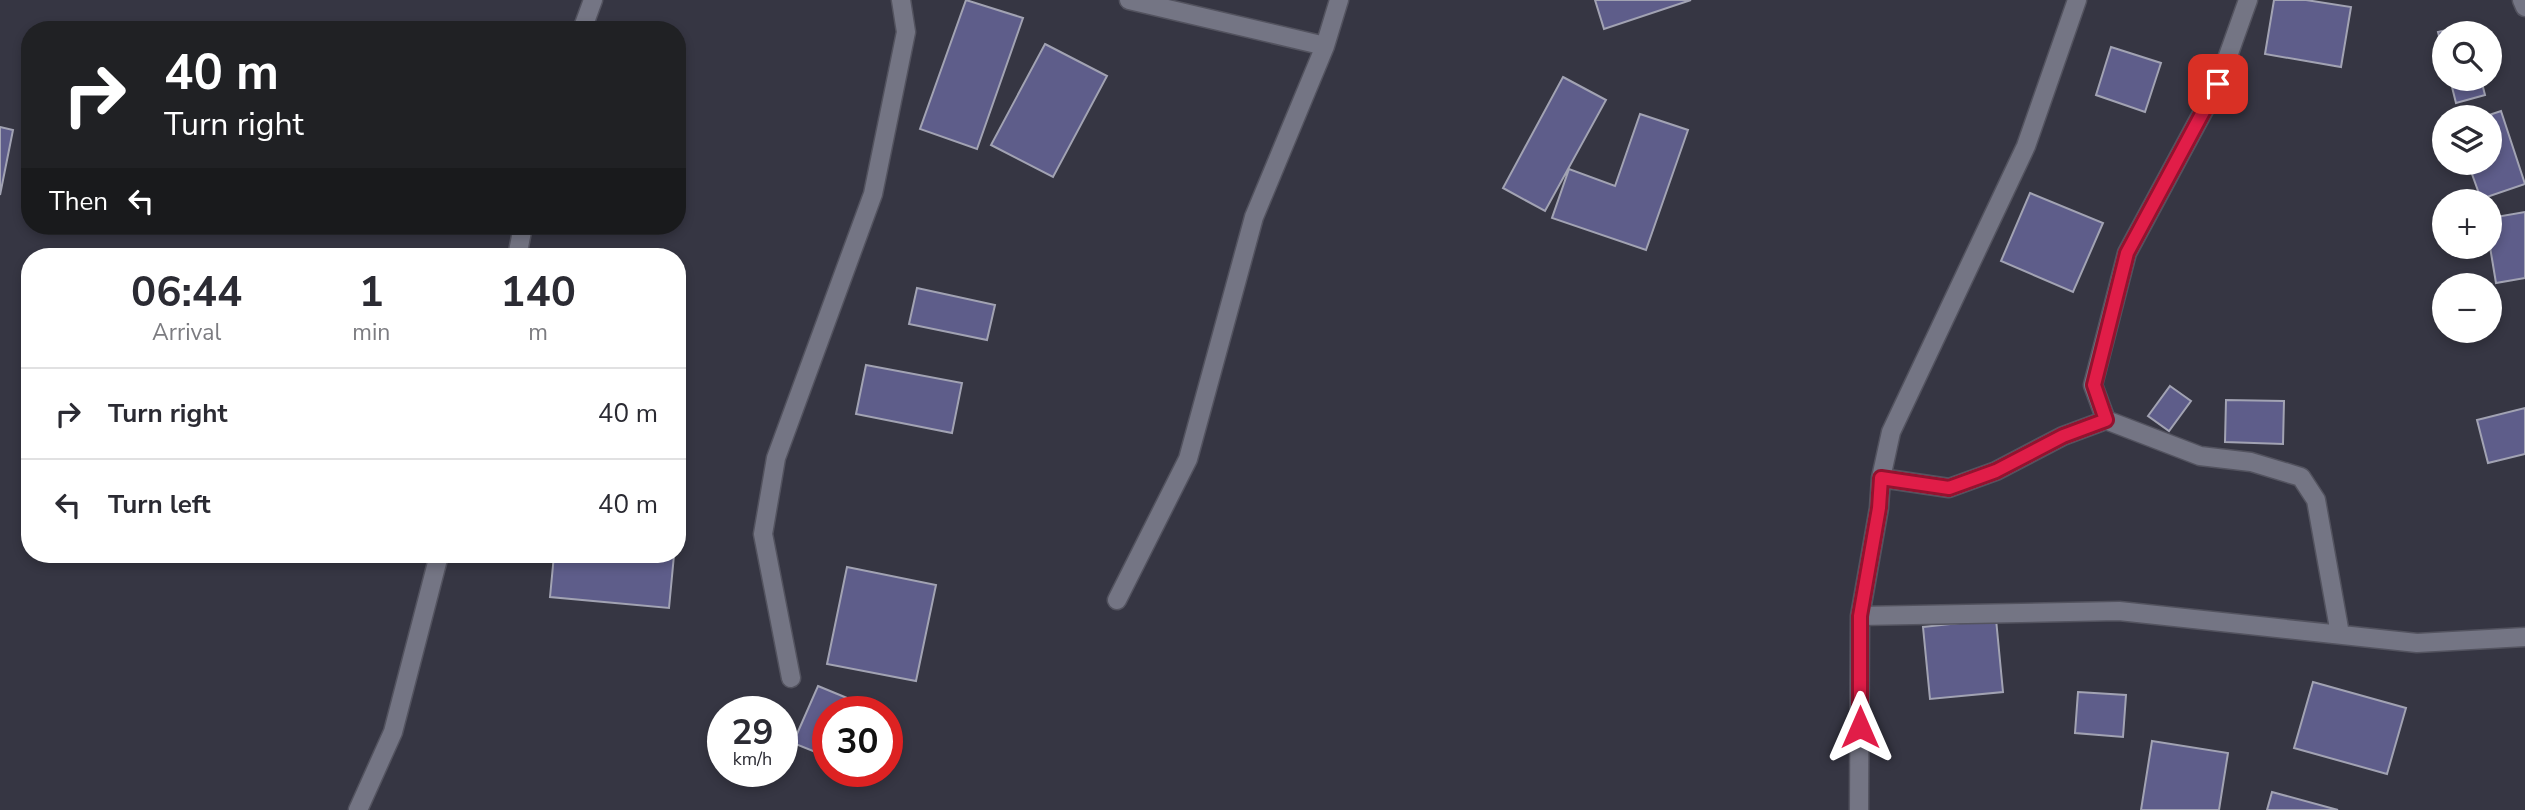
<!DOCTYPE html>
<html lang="en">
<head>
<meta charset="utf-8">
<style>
  body { margin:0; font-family:"Nunito Sans",sans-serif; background:#f2f2f3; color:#2b2b33; height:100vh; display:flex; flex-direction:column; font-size:26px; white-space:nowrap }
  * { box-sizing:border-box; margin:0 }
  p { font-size:23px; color:#7c7c81 }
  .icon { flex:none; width:38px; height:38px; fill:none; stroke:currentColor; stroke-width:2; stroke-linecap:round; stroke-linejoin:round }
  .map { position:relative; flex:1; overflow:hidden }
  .drawer { position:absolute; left:21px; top:248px; width:665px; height:315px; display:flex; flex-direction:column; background:#fff; border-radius:28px; box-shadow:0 4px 10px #0003 }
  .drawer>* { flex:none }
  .guide { position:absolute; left:21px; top:21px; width:665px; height:214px; border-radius:28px; box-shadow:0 4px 10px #0003; background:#202124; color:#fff; overflow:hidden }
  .tools { position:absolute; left:2432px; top:21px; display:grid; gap:14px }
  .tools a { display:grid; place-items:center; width:70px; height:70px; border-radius:50%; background:#fff; box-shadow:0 4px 10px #0003; font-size:35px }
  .speed { position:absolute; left:707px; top:696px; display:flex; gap:14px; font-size:35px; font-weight:700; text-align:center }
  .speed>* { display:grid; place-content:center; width:91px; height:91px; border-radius:50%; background:#fff; box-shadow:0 4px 10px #0003; line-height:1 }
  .speed small { font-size:18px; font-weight:400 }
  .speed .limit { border:10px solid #d22; background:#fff; color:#111 }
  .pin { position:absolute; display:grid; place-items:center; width:60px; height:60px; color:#fff; margin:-30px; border-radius:14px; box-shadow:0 4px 10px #0006 }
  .me { position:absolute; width:77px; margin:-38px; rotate:0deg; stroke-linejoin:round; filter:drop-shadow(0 0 5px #0008) }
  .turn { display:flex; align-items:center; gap:24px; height:147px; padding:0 28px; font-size:32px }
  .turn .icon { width:91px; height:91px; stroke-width:2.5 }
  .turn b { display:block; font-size:49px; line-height:60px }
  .then { display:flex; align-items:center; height:66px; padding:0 28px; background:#0003; gap:14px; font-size:26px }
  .eta { display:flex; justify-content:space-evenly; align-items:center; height:119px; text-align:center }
  .eta b { font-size:42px; font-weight:700; line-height:49px }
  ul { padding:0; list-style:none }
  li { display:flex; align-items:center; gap:21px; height:91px; padding:0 28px; border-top:2px solid #e1e1e2 }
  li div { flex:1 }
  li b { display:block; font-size:26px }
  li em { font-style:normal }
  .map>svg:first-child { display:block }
  .building { fill:#5e5d8a; stroke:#a2a3b3; stroke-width:2 }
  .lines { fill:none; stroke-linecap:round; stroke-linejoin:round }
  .minor-casing { stroke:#53535f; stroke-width:21 }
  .minor { stroke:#747584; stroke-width:18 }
  .route-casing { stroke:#92132f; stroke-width:18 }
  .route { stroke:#e11d48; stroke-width:12 }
</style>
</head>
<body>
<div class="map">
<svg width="2525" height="810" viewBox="0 0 2525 810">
  <rect width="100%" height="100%" fill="#363643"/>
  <path class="building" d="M 966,0 L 1023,18 L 977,149 L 920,129 Z
    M 1595,0 L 1691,0 L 1604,29 Z
    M 2274,0 L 2306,0 L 2351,7 L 2341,67 L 2265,54 Z
    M 2468,25 L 2470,33 L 2445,33 L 2445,60 L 2438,32 Z
    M 1045,44 L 1107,76 L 1053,177 L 991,145 Z
    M 2111,47 L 2161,63 L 2145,112 L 2096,95 Z
    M 1563,77 L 1606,100 L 1545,211 L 1503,188 Z
    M 2450,79 L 2481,79 L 2485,95 L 2456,103 Z
    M 2501,111 L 2525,184 L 2481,199 L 2468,163 L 2490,163 L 2490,117 L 2483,117 Z
    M 1640,114 L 1688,130 L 1646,250 L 1552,218 L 1569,169 L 1615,186 Z
    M 0,127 L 13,130 L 0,195 Z
    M 2030,193 L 2103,223 L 2073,292 L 2001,261 Z
    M 2525,212 L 2525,278 L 2496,283 L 2490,247 L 2490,218 Z
    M 917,288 L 995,305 L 987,340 L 909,324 Z
    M 866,365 L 962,383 L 952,433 L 856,414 Z
    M 2170,386 L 2191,401 L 2169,431 L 2148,416 Z
    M 2226,400 L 2284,401 L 2283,444 L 2225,442 Z
    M 2525,408 L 2525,454 L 2488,463 L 2477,420 Z
    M 554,555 L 674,555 L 669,608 L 550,597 Z
    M 847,567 L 936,585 L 916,681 L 827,664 Z
    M 1996,619 L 2003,692 L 1930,699 L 1923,627 Z
    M 2313,682 L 2406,708 L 2387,774 L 2294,748 Z
    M 818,686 L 881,712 L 828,712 L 828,757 L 793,743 Z
    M 2078,692 L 2126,695 L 2123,737 L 2075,733 Z
    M 2152,741 L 2228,753 L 2219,810 L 2141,810 Z
    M 2272,792 L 2338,810 L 2267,810 Z"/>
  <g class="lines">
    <defs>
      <path id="minor" d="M 1129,0 L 1325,46
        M 2248,0 L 2218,84 L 2127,253 L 2093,385 L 2106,420 L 2200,456 L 2251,462 L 2301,477 L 2316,500 L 2340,634
        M 2522,0 L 2525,7
        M 582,30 L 593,0
        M 517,257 L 523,226
        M 1881,478 L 1949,488 L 1996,471 L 2063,436 L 2106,420
        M 1117,600 L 1188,459 L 1254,217 L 1325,46 L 1339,0
        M 1860,616 L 2119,611 L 2417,643 L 2525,637
        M 791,678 L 763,534 L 776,458 L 873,194 L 906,32 L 901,0
        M 358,810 L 393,732 L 439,555
        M 1859,810 L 1860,616 L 1879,508 L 1881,478 L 1891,432 L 2026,146 L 2077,0"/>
    </defs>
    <use href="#minor" class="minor-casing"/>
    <use href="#minor" class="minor"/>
  </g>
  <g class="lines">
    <defs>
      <path id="route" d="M 1860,727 L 1860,616 L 1879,508 L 1881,478 L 1949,488 L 1996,471 L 2063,436 L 2106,420 L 2094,385 L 2127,253 L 2218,84"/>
    </defs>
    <use href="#route" class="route-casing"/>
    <use href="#route" class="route"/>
  </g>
</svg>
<div class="tools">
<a><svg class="icon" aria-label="search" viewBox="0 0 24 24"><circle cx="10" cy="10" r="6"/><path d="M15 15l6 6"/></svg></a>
<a><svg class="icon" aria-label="layers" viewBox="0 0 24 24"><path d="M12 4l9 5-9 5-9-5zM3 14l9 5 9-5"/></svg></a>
<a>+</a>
<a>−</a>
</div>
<div class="speed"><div>29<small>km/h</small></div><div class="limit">30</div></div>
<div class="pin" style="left:2218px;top:84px;background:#d93025"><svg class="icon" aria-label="arrive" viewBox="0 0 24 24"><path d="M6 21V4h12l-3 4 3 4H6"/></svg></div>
<svg class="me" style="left:1860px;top:727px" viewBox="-20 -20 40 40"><path d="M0-17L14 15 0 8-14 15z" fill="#e11d48" stroke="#fff" stroke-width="4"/></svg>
<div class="guide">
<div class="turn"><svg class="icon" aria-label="right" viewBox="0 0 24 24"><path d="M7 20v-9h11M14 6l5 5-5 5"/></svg><div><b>40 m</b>Turn right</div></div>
<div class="then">Then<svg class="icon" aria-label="left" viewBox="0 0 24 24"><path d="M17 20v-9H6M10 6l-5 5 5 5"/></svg></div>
</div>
<section class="drawer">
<div class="eta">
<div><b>06:44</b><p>Arrival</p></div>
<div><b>1</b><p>min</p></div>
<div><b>140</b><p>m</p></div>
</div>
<ul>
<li><svg class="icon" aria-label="right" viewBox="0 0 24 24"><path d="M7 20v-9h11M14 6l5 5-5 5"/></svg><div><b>Turn right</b></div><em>40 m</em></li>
<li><svg class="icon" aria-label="left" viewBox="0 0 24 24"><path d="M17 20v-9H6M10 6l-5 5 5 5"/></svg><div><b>Turn left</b></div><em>40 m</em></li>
</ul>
</section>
</div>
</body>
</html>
